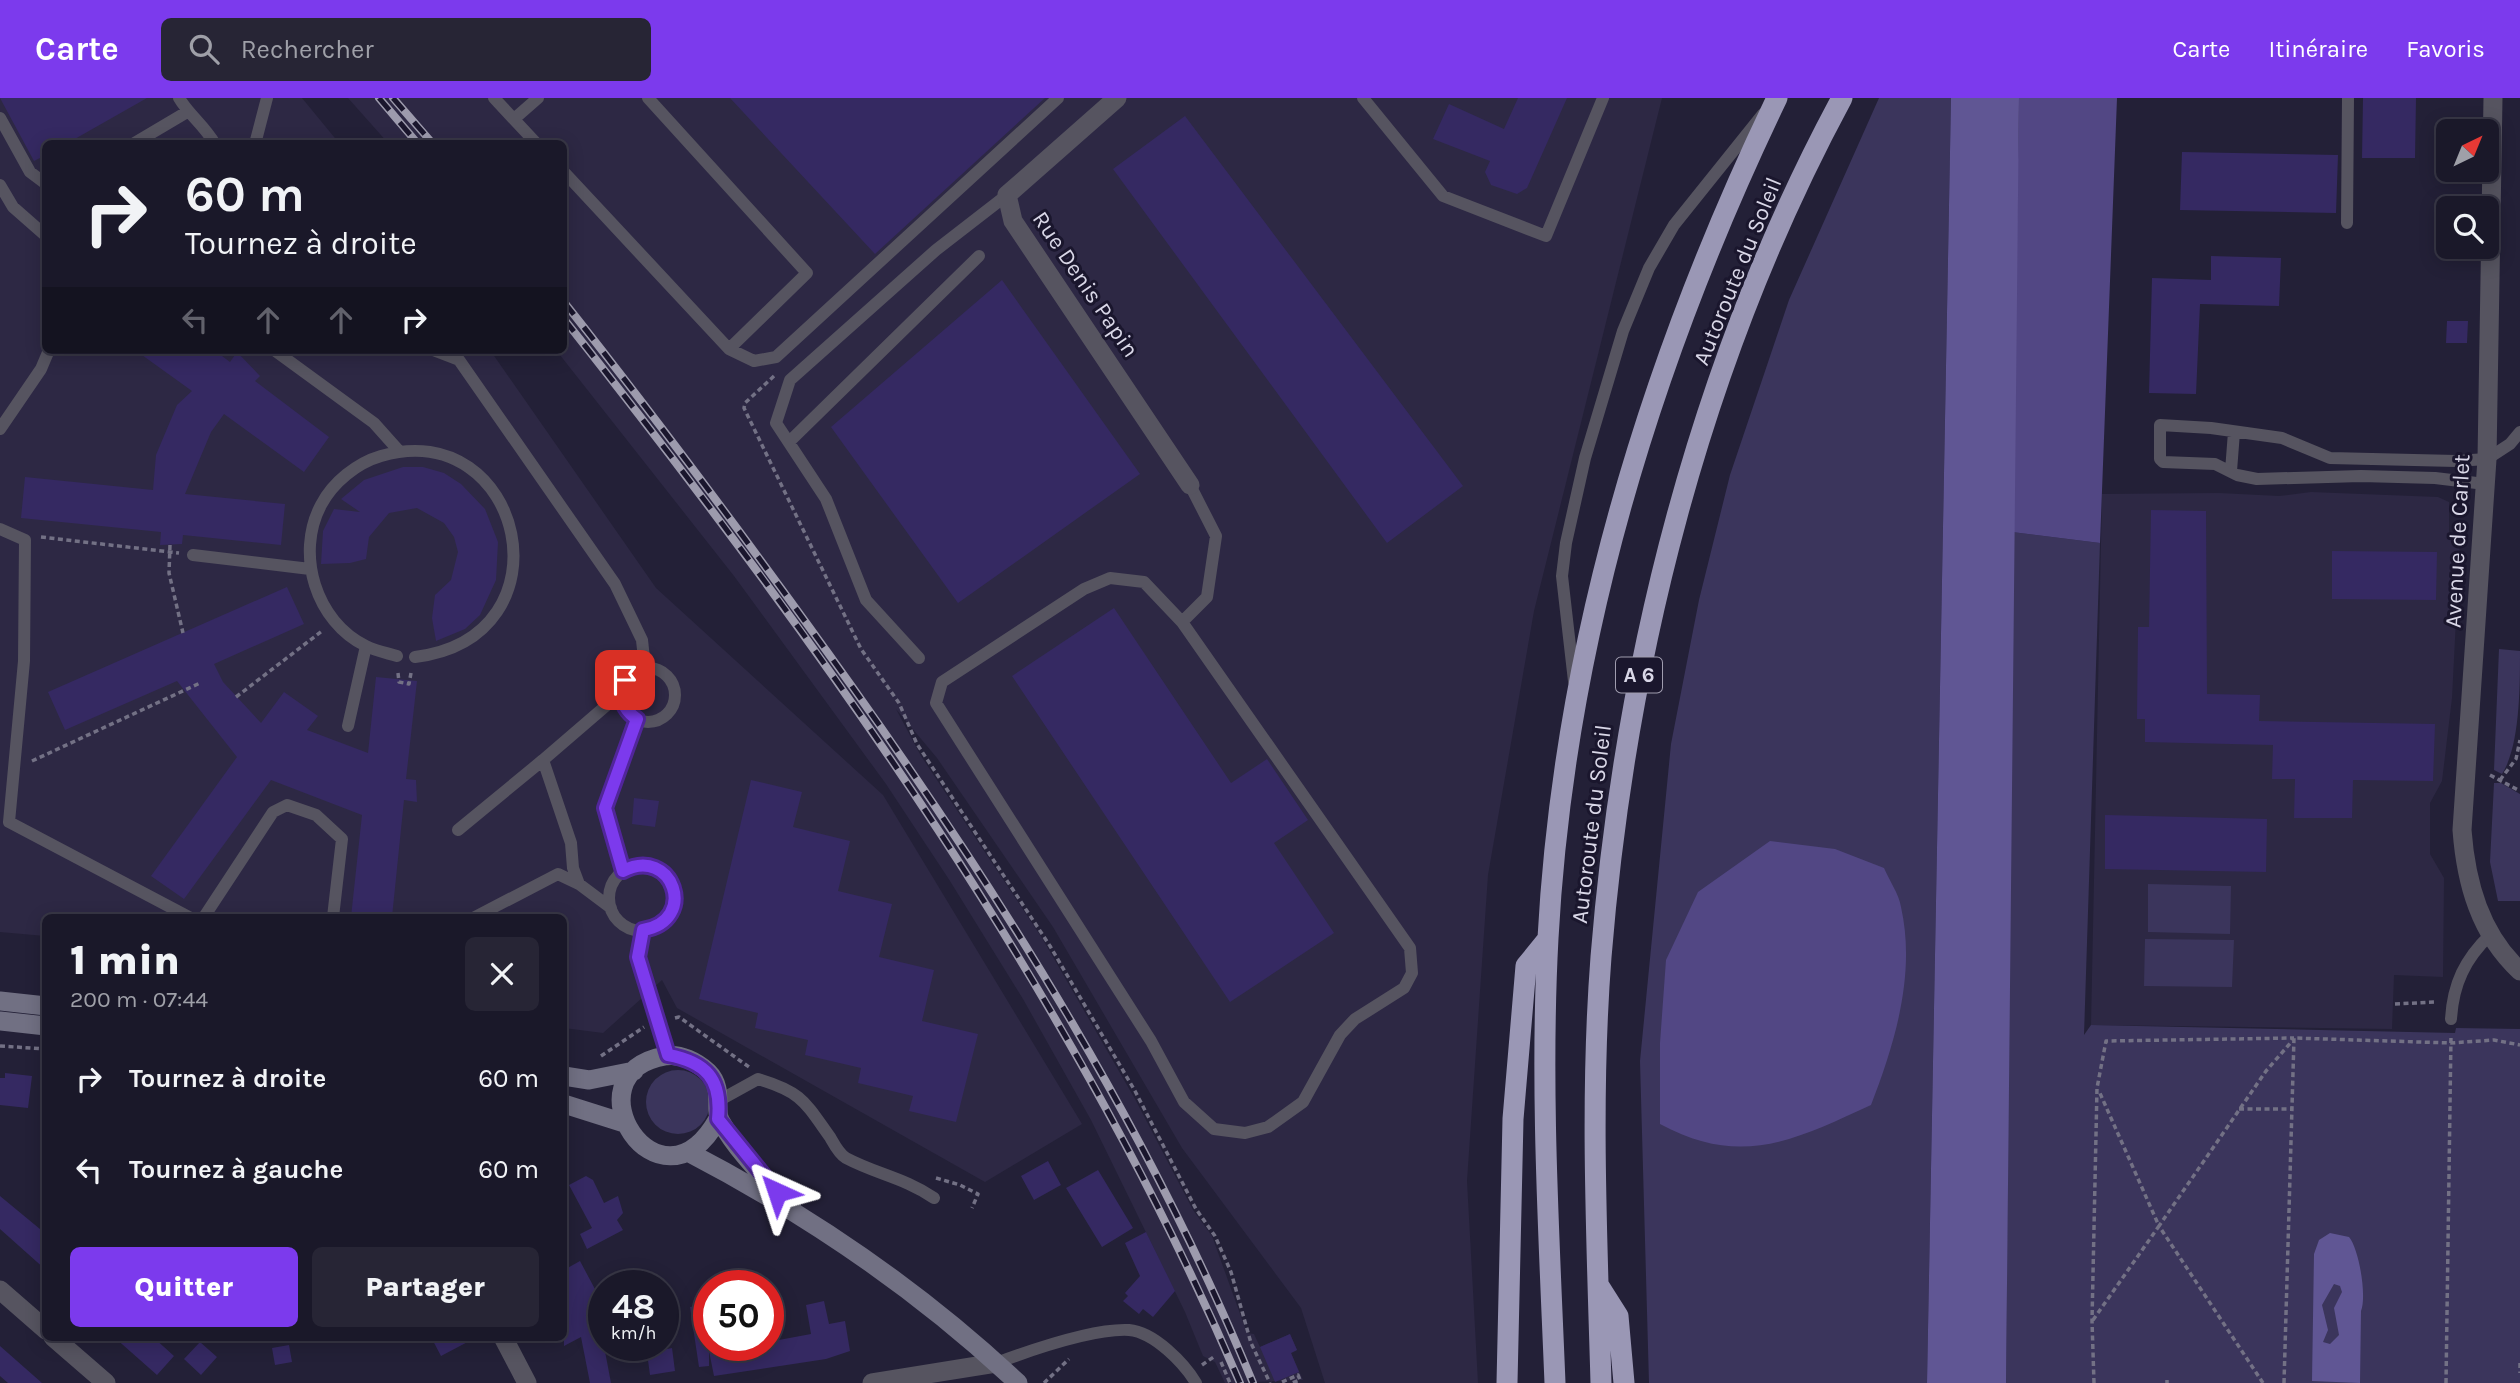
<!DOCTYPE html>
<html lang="fr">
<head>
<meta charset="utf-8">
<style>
  body { margin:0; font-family:Karla,sans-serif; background:#272535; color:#f1f3f6; height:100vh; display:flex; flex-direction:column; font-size:26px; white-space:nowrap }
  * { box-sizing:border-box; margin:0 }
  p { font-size:23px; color:#9fa0a8 }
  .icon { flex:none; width:38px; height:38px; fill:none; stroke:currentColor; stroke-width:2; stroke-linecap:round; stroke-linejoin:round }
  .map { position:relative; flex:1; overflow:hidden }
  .details { position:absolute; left:42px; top:816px; width:525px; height:427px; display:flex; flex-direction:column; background:#1a1829; border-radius:10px; box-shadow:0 4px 18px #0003,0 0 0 2px #383746 }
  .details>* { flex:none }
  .hud { position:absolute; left:42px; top:42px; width:525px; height:214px; border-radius:10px; box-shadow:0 4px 18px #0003,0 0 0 2px #383746; background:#1a1829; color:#f1f3f6; overflow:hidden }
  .needle { width:46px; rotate:43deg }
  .tools { position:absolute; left:2436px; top:21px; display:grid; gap:14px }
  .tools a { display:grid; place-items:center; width:63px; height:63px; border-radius:10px; background:#1a1829; box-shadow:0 4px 18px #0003,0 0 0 2px #383746; font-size:35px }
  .speed { position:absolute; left:588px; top:1172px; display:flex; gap:14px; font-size:35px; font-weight:700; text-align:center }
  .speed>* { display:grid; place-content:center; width:91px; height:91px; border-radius:50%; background:#1a1829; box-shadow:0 4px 18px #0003,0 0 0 2px #383746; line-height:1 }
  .speed small { font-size:18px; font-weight:400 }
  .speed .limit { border:10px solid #d22; background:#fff; color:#111 }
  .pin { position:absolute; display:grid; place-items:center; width:60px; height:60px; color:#fff; margin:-30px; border-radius:14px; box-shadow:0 4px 10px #0006 }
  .me { position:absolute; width:77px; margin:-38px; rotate:318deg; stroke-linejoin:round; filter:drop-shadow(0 0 5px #0008) }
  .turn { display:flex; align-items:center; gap:24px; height:147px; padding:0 28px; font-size:32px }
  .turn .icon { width:91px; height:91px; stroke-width:2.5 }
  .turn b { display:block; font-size:49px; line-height:60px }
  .lanes { display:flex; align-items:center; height:66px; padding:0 28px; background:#0003; justify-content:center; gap:35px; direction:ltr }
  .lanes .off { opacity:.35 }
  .round { display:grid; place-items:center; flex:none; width:74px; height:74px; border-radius:10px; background:#272535 }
  .overview { display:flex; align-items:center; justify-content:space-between; height:119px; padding:0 28px }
  h1 { font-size:42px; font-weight:800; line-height:52px }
  .button { display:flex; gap:14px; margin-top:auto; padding:14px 28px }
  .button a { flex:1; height:80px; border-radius:10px; background:#7c3aed; color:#fff; font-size:28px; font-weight:800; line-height:80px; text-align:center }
  .button a+a { background:#272535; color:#f1f3f6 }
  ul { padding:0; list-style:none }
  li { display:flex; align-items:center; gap:21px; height:91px; padding:0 28px }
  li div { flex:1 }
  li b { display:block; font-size:26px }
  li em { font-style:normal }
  header { display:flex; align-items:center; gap:42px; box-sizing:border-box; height:98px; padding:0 35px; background:#7c3aed; color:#fff }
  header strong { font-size:33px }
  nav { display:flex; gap:38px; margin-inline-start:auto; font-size:24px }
  .search { width:490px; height:63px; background:#272535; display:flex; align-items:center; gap:18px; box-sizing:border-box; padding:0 24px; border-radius:10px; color:#9fa0a8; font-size:26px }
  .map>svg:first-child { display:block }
  .built { fill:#2d2844 }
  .green { fill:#3b355c }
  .forest { fill:#524784 }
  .water { fill:#605694; fill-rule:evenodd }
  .building { fill:#352962 }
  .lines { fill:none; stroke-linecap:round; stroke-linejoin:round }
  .path { stroke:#737185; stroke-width:3.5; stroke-dasharray:5 3.5; stroke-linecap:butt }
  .service { stroke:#565460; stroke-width:12 }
  .minor { stroke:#565460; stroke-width:19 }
  .secondary { stroke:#717083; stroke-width:19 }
  .motorway { stroke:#9a97b5; stroke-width:21 }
  .rail-casing { stroke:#9d9bad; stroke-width:8 }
  .rail { stroke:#1a162d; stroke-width:5; stroke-dasharray:16; stroke-linecap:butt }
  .route-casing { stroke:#51269a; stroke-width:18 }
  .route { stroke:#7c3aed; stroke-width:12 }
  .labels { text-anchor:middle; stroke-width:6; stroke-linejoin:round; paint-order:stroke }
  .shield { fill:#1a162d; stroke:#a09daf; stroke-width:2 }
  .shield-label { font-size:21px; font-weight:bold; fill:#d9d7e7 }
  .street-label { font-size:23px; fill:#d9d7e7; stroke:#1a162d }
</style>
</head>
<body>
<header>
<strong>Carte</strong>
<div class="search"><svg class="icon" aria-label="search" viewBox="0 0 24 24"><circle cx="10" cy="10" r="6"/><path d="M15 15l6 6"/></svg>Rechercher</div>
<nav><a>Carte</a><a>Itinéraire</a><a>Favoris</a></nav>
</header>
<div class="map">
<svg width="2520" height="1285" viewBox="0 0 2520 1285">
  <rect width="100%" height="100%" fill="#232037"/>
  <path class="built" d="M 0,0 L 302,0 L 339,45 L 46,46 L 46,252 L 490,252 L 656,490 L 883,697 L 1082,1026 L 985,1084 L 677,910 L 662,882 L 603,935 L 564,930 L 564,819 L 46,819 L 45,838 L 0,834 Z
    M 348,0 L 1662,0 L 1534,513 L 1488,777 L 1467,1083 L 1478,1285 L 1325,1285 L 1301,1210 L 1182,1050 L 1053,829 L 937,660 L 896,611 L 921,658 L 1042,840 L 1135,1001 L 1193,1112 L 1212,1138 L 1247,1235 L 1254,1236 L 1260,1249 L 1290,1236 L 1297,1252 L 1291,1255 L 1303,1282 L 1225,1285 L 1215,1264 L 1203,1258 L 1185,1214 L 1091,1022 L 1023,901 L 950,783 L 886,686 L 734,478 L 556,252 L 564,252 L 564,46 L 388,45 Z
    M 2311,394 L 2438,399 L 2449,404 L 2449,441 L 2460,442 L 2452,600 L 2442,683 L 2430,705 L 2430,756 L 2444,780 L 2443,879 L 2394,877 L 2392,931 L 2091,927 L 2102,396 L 2219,395 L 2279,398 Z"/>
  <path class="green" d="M 1879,0 L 1951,0 L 1927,1285 L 1649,1285 L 1640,963 L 1671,646 L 1699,502 L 1730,377 L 1789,202 Z
    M 2012,434 L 2100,445 L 2084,937 L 2091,927 L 2455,935 L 2456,930 L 2520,931 L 2520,1285 L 2006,1285 Z
    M 2499,551 L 2520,553 C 2520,590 2520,648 2502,676 L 2494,672 Z
    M 2494,685 L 2501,685 L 2520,696 L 2520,803 L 2498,803 L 2490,764 Z
    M 2148,786 L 2231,788 L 2230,836 L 2148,834 Z
    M 2145,841 L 2234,842 L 2232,889 L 2144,888 Z
    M646 1004a32 32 0 1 1 64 0a32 32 0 1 1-64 0Z"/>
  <path class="forest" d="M 2019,0 L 2117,0 L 2100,445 L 2012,434 Z
    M 1770,743 L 1835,751 L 1884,770 C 1889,782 1899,796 1901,809 C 1916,876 1895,945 1871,1007 C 1795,1042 1741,1070 1660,1026 L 1660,945 L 1666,862 L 1698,794 Z"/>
  <path class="water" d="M 1951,0 L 2019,0 L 2006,1285 L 1927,1285 Z
    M 2330,1135 L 2349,1139 C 2359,1151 2367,1198 2361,1213 L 2360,1285 L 2312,1283 L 2314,1156 L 2319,1142 ZM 2334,1186 L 2340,1188 L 2342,1194 L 2334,1210 L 2339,1237 L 2330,1246 L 2323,1244 L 2328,1232 L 2322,1207 Z"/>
  <path class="building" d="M 0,0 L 147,0 L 66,46 L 46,46 L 46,57 L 34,63 Z
    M 730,0 L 1045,0 L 875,156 Z
    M 1518,0 L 1567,0 L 1527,90 L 1517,96 L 1491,87 L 1485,74 L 1490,63 L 1433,41 L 1449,6 L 1504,31 Z
    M 2363,0 L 2416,0 L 2415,60 L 2362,60 Z
    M 1185,18 L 1463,388 L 1387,445 L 1113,71 Z
    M 2182,54 L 2338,57 L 2336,115 L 2180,112 Z
    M 2211,158 L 2281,160 L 2279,208 L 2200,206 L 2196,296 L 2149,295 L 2152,180 L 2211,182 Z
    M 1002,182 L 1140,376 L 958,505 L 831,329 Z
    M 2447,223 L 2468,223 L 2467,245 L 2446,245 Z
    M 135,252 L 214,252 L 230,264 L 237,254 L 260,278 L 255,283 L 329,339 L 304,374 L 224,316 L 211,334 L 185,396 L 285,406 L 281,447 L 183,437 L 182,446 L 160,447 L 161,434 L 21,420 L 25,379 L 153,392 L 156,357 L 177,307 L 192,293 Z
    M 403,369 L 423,369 L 444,375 L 461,386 L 485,411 L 498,444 L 496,482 L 480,517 L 465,531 L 436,543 L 432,520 L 435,497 L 451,482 L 458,454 L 454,439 L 444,425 L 417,410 L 389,415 L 369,439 L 366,461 L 350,465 L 321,466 L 323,433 L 334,411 L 360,414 L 341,401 L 364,382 Z
    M 2151,412 L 2206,413 L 2207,596 L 2260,597 L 2259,623 L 2435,626 L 2433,683 L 2353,682 L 2352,720 L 2294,720 L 2295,681 L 2272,681 L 2273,647 L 2145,644 L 2145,621 L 2137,621 L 2138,529 L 2149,529 Z
    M 2332,453 L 2437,454 L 2436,502 L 2332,501 Z
    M 287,489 L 304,526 L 214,566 L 223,584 L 261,625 L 284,594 L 318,618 L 307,632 L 368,655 L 376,579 L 417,583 L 406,681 L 416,682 L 417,704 L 404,702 L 392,819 L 351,819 L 362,717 L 271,682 L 184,801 L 151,778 L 237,659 L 177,583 L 65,632 L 48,594 Z
    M 1114,510 L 1231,685 L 1267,661 L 1308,722 L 1274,745 L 1334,835 L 1230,904 L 1012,578 Z
    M 751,682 L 802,694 L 793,729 L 850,743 L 838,793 L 892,806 L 879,859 L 934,872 L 922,923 L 978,936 L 956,1024 L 909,1013 L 913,998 L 858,985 L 861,970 L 805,957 L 808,942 L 755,930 L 758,915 L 699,901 Z
    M 634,700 L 659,703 L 655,729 L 632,726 Z
    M 2105,717 L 2267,721 L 2266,774 L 2105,771 Z
    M 5,975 L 32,978 L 28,1010 L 0,1007 L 0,980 L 5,980 Z
    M 1048,1063 L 1061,1087 L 1034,1102 L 1021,1078 Z
    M 1098,1072 L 1133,1130 L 1102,1149 L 1066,1090 Z
    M 586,1078 L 593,1082 L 604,1105 L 618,1098 L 623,1115 L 617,1122 L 623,1132 L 587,1151 L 580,1136 L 592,1130 L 569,1087 Z
    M 0,1098 L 46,1136 L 46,1172 L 0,1131 Z
    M 1146,1134 L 1175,1193 L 1153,1219 L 1143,1211 L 1139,1216 L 1123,1203 L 1128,1198 L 1125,1195 L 1140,1178 L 1125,1145 Z
    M 580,1163 L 604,1208 L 604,1248 L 611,1285 L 590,1285 L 581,1239 L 564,1248 L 564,1172 Z
    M 824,1203 L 829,1226 L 845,1223 L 850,1253 L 826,1261 L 714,1278 L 709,1253 L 709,1268 L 699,1269 L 690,1209 L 709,1207 L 709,1248 L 768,1248 L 768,1244 L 811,1236 L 806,1207 Z
    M 1290,1236 L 1297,1252 L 1291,1255 L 1299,1274 L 1275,1284 L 1260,1249 Z
    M 114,1239 L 153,1239 L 174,1258 L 157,1277 Z
    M 431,1239 L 477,1239 L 441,1258 Z
    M 200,1244 L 217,1259 L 201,1277 L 184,1261 Z
    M 289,1247 L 292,1264 L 275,1267 L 272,1250 Z
    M 0,1248 L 42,1285 L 8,1285 L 0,1278 Z
    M 672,1250 L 675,1273 L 650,1277 L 647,1255 Z"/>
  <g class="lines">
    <path class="path" d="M 774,278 L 745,305 L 744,310 L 861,551 L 899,605 L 917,646 L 1050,848 L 1135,993 L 1196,1111 L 1215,1138 L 1231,1174 L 1251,1245 L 1270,1285
      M 41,439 L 179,455
      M 170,447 L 169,475 L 183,535
      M 398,575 L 399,584 L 409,586 L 411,575
      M 236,599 L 322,533
      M 32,663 L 200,585
      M 2490,677 L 2520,693
      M 2500,682 L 2516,661 L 2520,642
      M 2395,906 L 2436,904
      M 675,920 L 679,919 L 749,969
      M 0,948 L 46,951
      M 601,958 L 644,929
      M 2239,1011 L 2292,1011
      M 936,1080 L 960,1087 L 978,1096 L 972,1110
      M 2093,1222 L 2159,1128 L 2099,993
      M 1221,1264 L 1230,1285
      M 2520,1265 L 2520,1275
      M 1202,1267 L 1215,1258
      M 1282,1284 L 1298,1277 L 1300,1282 L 1292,1285
      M 1044,1285 L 1069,1261
      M 2094,1285 L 2092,1223 L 2097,990 L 2106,943 L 2294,940
      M 2167,1285 L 2167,1282
      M 2263,1285 L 2159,1128 L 2266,973 L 2293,942
      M 2284,1285 L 2294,940 L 2451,945 L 2494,942 L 2520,947
      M 2446,1285 L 2451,937"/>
    <path class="service" d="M 179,0 C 189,17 204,27 215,46
      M 494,0 L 537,46
      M 648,0 L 807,175 L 729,251
      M 1363,0 L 1443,98 L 1546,138 L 1603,0
      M 0,20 L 30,74 L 46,86
      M 514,21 L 538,0
      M 133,46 L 187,14
      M 255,46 L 267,0
      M 564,74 L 729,251 L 754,263 L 776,259 L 1058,0
      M 0,87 L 13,109 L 46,138
      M 2347,125 L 2348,0
      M 274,252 L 374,325 L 399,353
      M 433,252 L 459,262 L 615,486 L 642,542 L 645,570
      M 0,331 L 41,271 L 49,252
      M 789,344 L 979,158
      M 2231,373 L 2234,334
      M 2485,386 L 2435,380 L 2361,378 L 2257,381 L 2237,377 L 2215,366 L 2163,364 L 2160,361 L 2160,327 L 2211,330 L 2282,340 L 2330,360 L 2456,363 L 2487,361 L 2510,346 L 2520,334
      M 0,431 L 25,442 L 24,563 L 9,724 L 189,819
      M 193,457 L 310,471
      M 1110,480 L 1144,484 L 1182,524 L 1410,850 L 1412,875 L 1404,890 L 1355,921 L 1340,937 L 1303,1004 L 1268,1029 L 1245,1035 L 1214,1031 L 1184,1004 L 1151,943 L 936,605 L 942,584 L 1084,491 Z
      M 1182,524 L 1207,499 L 1216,438 L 1190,387
      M 397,558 C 387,555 376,553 366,548 C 316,524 295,456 321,407 C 333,384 357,365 381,358 C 523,317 575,539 415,559
      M 919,560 L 866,502 L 826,401 L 776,325 L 790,282 L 936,152 L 1007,97
      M621 597a27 27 0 1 1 54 0a27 27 0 1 1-54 0Z
      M 1574,583 L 1562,478 L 1566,445 L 1585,360 L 1623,233 L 1649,170 L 1674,127 L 1763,16
      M 348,628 L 366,548
      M 543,662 L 622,594
      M 458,732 L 543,662 L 571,745 L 573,770 L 579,786
      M609 800a33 33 0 1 1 66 0a33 33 0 1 1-66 0Z
      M 623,773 L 605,710 L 637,621
      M 204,819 L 273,714 L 287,707 L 316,717 L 342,741 L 333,819
      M 475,819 L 558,776 L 579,786 L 611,810
      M 643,832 L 638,859 L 668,957
      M 2451,921 C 2453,886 2465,861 2490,837
      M 720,1002 L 758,981 C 802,994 805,1004 830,1039 C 834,1046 839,1056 846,1060 C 876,1076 905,1080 934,1100
      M 996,1265 C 1031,1252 1093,1230 1129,1232 C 1154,1234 1184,1265 1196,1285"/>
    <path class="minor" d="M 1117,0 L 1007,97 L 1013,123 L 1190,387
      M 2493,0 L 2487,361 L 2462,732 C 2466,785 2480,836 2520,873
      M 0,1192 L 46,1232
      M 53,1239 L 106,1285
      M 503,1239 L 527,1285
      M 872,1285 L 996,1265"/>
    <path class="secondary" d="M 0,903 L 46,908
      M 0,923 L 46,928
      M 564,978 L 589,982 L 634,973
      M 564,1006 L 624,1025
      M 718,1021 C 659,1126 565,975 665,958 C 680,955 697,964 708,974 C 725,991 713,1012 721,1024 C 739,1056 768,1083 792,1110
      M 688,1054 C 809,1117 918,1191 1018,1285"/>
    <path class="motorway" d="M 1599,1188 L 1618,1218 L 1624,1285
      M 1507,1285 L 1513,1021 L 1526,868 L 1548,841
      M 1555,1285 C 1549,1137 1540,988 1548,840 C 1564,546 1650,264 1777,0
      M 1601,1285 C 1597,1144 1590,1000 1601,859 C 1625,563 1700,263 1842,0"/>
    <defs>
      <path id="rail" d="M 379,0 L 418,46
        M 393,0 L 433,46
        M 564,204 C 663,329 758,457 851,587 C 1007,806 1150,1035 1253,1285
        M 564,221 C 825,551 1074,897 1240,1285"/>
    </defs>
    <use href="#rail" class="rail-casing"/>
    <use href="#rail" class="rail"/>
  </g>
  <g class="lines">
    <defs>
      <path id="route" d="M 625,582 C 619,598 622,611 637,621 L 605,710 L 623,773 C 673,747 699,823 643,832 L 638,859 L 668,957 C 706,964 722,981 718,1021 L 777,1094"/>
    </defs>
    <use href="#route" class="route-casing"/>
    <use href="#route" class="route"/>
  </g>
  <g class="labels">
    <rect class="shield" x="1616" y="559.5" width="46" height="35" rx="5"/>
    <g class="shield-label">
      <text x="1639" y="584">A 6</text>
    </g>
    <g class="street-label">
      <text transform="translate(1737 173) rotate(-68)" y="8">Autoroute du Soleil</text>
      <text transform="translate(1086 186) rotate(56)" y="8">Rue Denis Papin</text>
      <text transform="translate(2457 443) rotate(-87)" y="8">Avenue de Carlet</text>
      <text transform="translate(1591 726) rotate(-83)" y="8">Autoroute du Soleil</text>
    </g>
  </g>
</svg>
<div class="tools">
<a><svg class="needle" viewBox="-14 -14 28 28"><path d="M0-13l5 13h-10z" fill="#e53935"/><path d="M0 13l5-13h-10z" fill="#9fa0a8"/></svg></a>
<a><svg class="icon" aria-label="search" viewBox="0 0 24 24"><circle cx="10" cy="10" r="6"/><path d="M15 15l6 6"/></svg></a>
</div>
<div class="speed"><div>48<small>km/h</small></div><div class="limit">50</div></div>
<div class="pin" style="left:625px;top:582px;background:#d93025"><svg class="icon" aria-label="arrive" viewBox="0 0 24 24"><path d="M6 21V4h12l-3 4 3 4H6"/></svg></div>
<svg class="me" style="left:777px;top:1094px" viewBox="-20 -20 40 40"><path d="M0-17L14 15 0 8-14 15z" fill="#7c3aed" stroke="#fff" stroke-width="4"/></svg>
<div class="hud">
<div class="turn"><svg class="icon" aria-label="right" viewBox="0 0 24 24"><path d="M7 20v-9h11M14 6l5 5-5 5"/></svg><div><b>60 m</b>Tournez à droite</div></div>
<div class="lanes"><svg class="icon off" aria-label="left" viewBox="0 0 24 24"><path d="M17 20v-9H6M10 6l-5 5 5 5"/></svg><svg class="icon off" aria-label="ahead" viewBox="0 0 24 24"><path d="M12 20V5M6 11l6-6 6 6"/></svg><svg class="icon off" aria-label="ahead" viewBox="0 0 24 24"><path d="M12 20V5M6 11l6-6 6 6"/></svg><svg class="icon" aria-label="right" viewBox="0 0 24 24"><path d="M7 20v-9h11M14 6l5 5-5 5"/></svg></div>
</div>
<section class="details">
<div class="overview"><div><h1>1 min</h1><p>200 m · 07:44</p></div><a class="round"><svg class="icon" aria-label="close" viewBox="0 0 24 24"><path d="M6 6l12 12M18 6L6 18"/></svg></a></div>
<ul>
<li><svg class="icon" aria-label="right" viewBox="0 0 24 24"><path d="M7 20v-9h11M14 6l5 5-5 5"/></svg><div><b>Tournez à droite</b></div><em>60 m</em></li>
<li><svg class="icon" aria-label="left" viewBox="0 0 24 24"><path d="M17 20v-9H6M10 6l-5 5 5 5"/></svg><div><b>Tournez à gauche</b></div><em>60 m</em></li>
</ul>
<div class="button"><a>Quitter</a><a>Partager</a></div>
</section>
</div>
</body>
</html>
